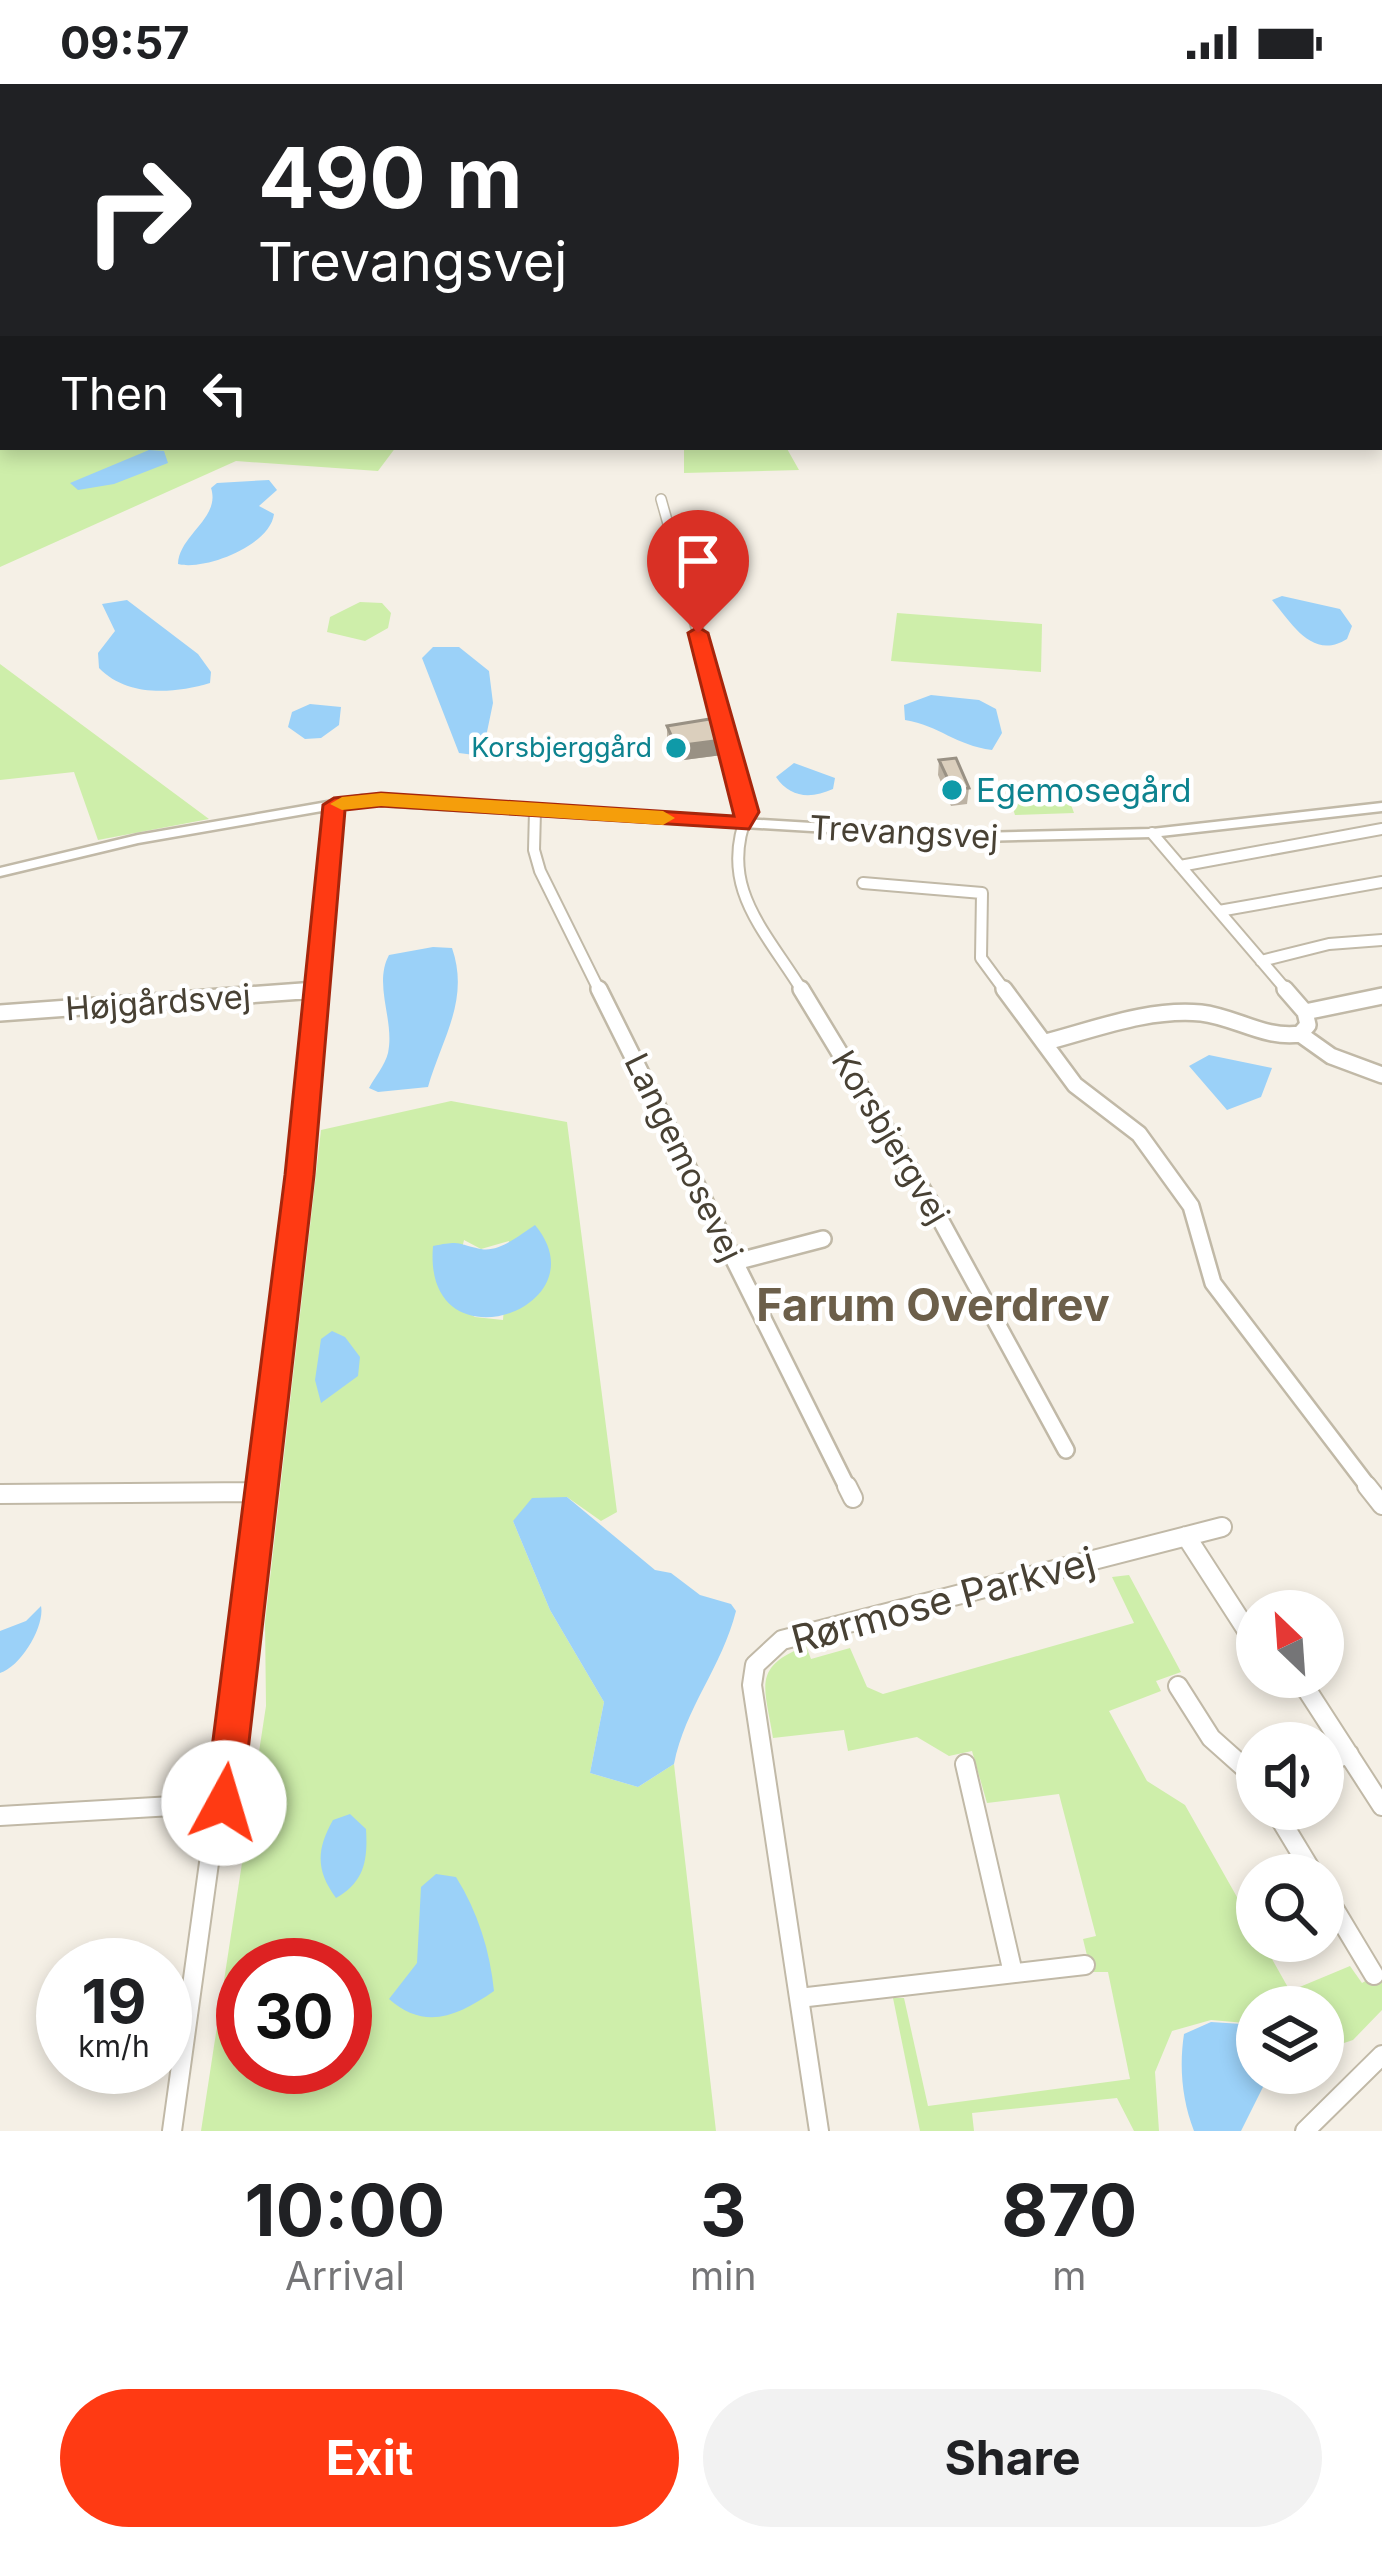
<!DOCTYPE html>
<html lang="en">
<head>
<meta charset="utf-8">
<style>
  body { margin:0; font-family:Inter,sans-serif; background:#f2f2f2; color:#202124; height:100vh; display:flex; flex-direction:column; font-size:45px; white-space:nowrap }
  * { box-sizing:border-box; margin:0 }
  p { font-size:39px; color:#757577 }
  .icon { flex:none; width:66px; height:66px; fill:none; stroke:currentColor; stroke-width:2; stroke-linecap:round; stroke-linejoin:round }
  .map { position:relative; height:2047px; overflow:hidden }
  .sheet { display:flex; flex-direction:column; background:#fff; flex:1 }
  .sheet>* { flex:none }
  .banner { position:absolute; left:0px; top:0px; width:1383px; height:366px; box-shadow:0 6px 18px #0003; background:#202124; color:#fff; overflow:hidden }
  .needle { width:78px; rotate:335deg }
  .controls { position:absolute; left:1236px; top:1506px; display:grid; gap:24px }
  .controls a { display:grid; place-items:center; width:108px; height:108px; border-radius:50%; background:#fff; box-shadow:0 6px 18px #0003; font-size:60px }
  .speed { position:absolute; left:36px; top:1854px; display:flex; gap:24px; font-size:60px; font-weight:700; text-align:center }
  .speed>* { display:grid; place-content:center; width:156px; height:156px; border-radius:50%; background:#fff; box-shadow:0 6px 18px #0003; line-height:1 }
  .speed small { font-size:30px; font-weight:400 }
  .speed .limit { border:18px solid #d22; background:#fff; color:#111 }
  .pin { position:absolute; display:grid; place-items:center; width:102px; height:102px; color:#fff; margin:-123px -51px; border-radius:50% 50% 50% 0; rotate:-45deg; box-shadow:0 0 12px #0007 }
  .pin .icon { rotate:45deg }
  .me { position:absolute; width:132px; margin:-66px; rotate:6deg; stroke-linejoin:round; filter:drop-shadow(0 0 9px #0008) }
  .turn { display:flex; align-items:center; gap:42px; height:252px; padding:0 60px; font-size:54px }
  .turn .icon { width:156px; height:156px; stroke-width:2.5 }
  .turn b { display:block; font-size:84px; line-height:102px }
  .then { display:flex; align-items:center; height:114px; padding:0 60px; background:#0003; gap:24px; font-size:45px }
  .eta { display:flex; justify-content:space-evenly; align-items:center; height:204px; text-align:center }
  .eta b { font-size:72px; font-weight:700; line-height:84px }
  .primary-button { display:flex; gap:24px; margin-top:auto; padding:24px 60px }
  .primary-button a { flex:1; height:138px; border-radius:72px; background:#ff3a13; color:#fff; font-size:48px; font-weight:700; line-height:138px; text-align:center }
  .primary-button a+a { background:#f2f2f2; color:#202124 }
  .status { display:flex; justify-content:space-between; align-items:center; height:84px; padding:0 60px; background:#fff; direction:ltr }
  .status svg { height:33px; fill:currentColor }
  .map>svg:first-child { display:block }
  .green { fill:#ceeeaa; fill-rule:evenodd }
  .water { fill:#9bd1f8 }
  .lines { fill:none; stroke-linecap:round; stroke-linejoin:round }
  .minor-far3-casing { stroke:#c1b9a7; stroke-width:12 }
  .minor-far2-casing { stroke:#c1b9a7; stroke-width:14 }
  .minor-far1-casing { stroke:#c1b9a7; stroke-width:20 }
  .minor-casing { stroke:#c1b9a7; stroke-width:22 }
  .tertiary-casing { stroke:#c1b9a7; stroke-width:5 }
  .motorway-casing { stroke:#efa826; stroke-width:4 }
  .minor-far3 { stroke:#fff; stroke-width:9 }
  .minor-far2 { stroke:#fff; stroke-width:10 }
  .minor-far1 { stroke:#fff; stroke-width:15 }
  .minor { stroke:#fff; stroke-width:18 }
  .tertiary { fill:#fff; fill-rule:evenodd }
  .motorway { fill:#ffce67; fill-rule:evenodd }
  .wall { fill:#bcb2a3 }
  .shaded-wall { fill:#999184 }
  .building { fill:#dbcfbd; stroke:#999184; stroke-width:3 }
  .route { fill:#ff3a13; stroke:#a6260c; stroke-width:3 }
  .slow { fill:#f59e0b }
  .culture-dot { fill:#0f9aa8; stroke:#fff; stroke-width:4.5 }
  .labels { text-anchor:middle; stroke-width:9; stroke-linejoin:round; paint-order:stroke }
  .far-culture-label { font-size:27px; fill:#0d838f; stroke:#fff; text-anchor:end }
  .culture-label { font-size:33px; fill:#0d838f; stroke:#fff; text-anchor:start }
  .street-label { font-size:33px; fill:#484134; stroke:#fff }
  .near-street-label { font-size:39px; fill:#484134; stroke:#fff }
  .district-label { font-size:45px; font-weight:bold; fill:#6c5f4a; stroke:#fff }
</style>
</head>
<body>
<div class="status"><b>09:57</b><svg viewBox="0 0 49 12"><path d="M0 12V9h3v3zM5 12V6h3v6zM10 12V3h3v9zM15 12V0h3v12zM26 1h20v11H26zM47 4h2v5h-2z"/></svg></div>
<div class="map">
<svg width="1382" height="2047" viewBox="0 0 1382 2047">
  <rect width="100%" height="100%" fill="#f5f0e6"/>
  <path class="green" d="M 613,0 L 1350,0 L 677,3 Z
    M 0,157 L 3,363 L 396,363 L 378,387 L 236,377 L 0,483 Z
    M 684,363 L 786,363 L 799,386 L 684,389 Z
    M 360,518 L 382,519 L 391,529 L 388,544 L 365,557 L 327,548 L 330,533 Z
    M 897,529 L 1042,540 L 1041,588 L 891,577 Z
    M 0,580 L 209,735 L 98,756 L 74,688 L 0,696 Z
    M 1064,701 L 1074,729 L 1015,731 L 1006,703 Z
    M 451,1017 L 567,1038 L 617,1428 L 601,1437 L 567,1413 L 513,1437 L 550,1526 L 604,1618 L 590,1689 L 638,1703 L 674,1680 L 716,2047 L 201,2047 L 266,1622 L 265,1539 L 321,1046 ZM 464,1156 L 481,1165 L 509,1157 L 503,1236 L 475,1233 L 450,1218 ZM 243,1881 L 345,1881 L 345,1983 L 243,1983 Z
    M 1129,1491 L 1181,1588 L 1156,1597 L 1161,1607 L 1109,1627 L 1147,1697 L 1185,1721 L 1290,1907 L 1350,1882 L 1362,1899 L 1382,1887 L 1382,1926 L 1353,1956 L 1326,1965 L 1323,1923 L 1257,1923 L 1257,1940 L 1211,1936 L 1172,1947 L 1155,1988 L 1159,2047 L 1134,2047 L 1117,2014 L 972,2029 L 974,2047 L 920,2047 L 893,1914 L 904,1914 L 928,2022 L 1130,1995 L 1108,1888 L 1091,1888 L 1083,1855 L 1096,1852 L 1059,1710 L 987,1719 L 972,1667 L 949,1672 L 917,1653 L 848,1667 L 844,1646 L 773,1654 C 765,1603 751,1583 806,1562 L 811,1575 L 850,1564 L 867,1603 L 883,1610 L 1134,1539 L 1112,1493 Z"/>
  <path class="water" d="M 149,366 L 164,367 L 168,379 L 114,400 L 78,406 L 70,399 Z
    M 269,396 L 277,406 L 259,422 L 274,430 C 270,462 204,487 178,480 C 179,451 221,434 211,404 L 217,399 Z
    M 1282,512 L 1340,525 L 1352,542 L 1347,555 C 1312,577 1291,538 1272,516 Z
    M 127,516 L 198,570 L 211,588 L 210,599 C 173,610 127,613 99,584 L 98,569 L 115,547 L 102,520 Z
    M 433,563 L 459,563 L 489,587 L 493,619 L 482,672 L 459,669 L 422,574 Z
    M 931,611 L 979,616 L 996,625 L 1002,649 L 992,666 C 955,661 940,642 905,636 L 904,621 Z
    M 310,620 L 341,623 L 339,641 L 321,654 L 305,655 L 288,643 L 292,628 Z
    M 794,679 L 835,694 L 833,705 C 811,715 790,714 776,693 Z
    M 433,863 L 452,864 C 470,916 442,954 428,1003 L 378,1008 L 369,1004 C 375,993 385,981 388,969 C 395,936 373,901 389,871 Z
    M 1209,971 L 1272,984 L 1261,1013 L 1227,1026 L 1189,982 Z
    M 535,1141 C 605,1225 422,1288 433,1162 C 462,1156 456,1160 481,1165 C 499,1169 521,1150 535,1141 Z
    M 332,1247 L 345,1253 L 360,1273 L 358,1292 L 321,1319 L 315,1296 L 321,1255 Z
    M 567,1413 L 655,1486 L 671,1489 L 700,1511 L 731,1520 L 736,1527 C 722,1583 685,1624 674,1680 L 638,1703 L 590,1689 L 604,1618 L 550,1526 L 513,1437 L 532,1414 Z
    M 41,1522 C 45,1541 22,1582 0,1589 L 0,1547 L 26,1537 Z
    M 350,1730 L 366,1745 C 368,1777 364,1798 336,1814 C 316,1787 316,1766 333,1736 Z
    M 436,1790 L 456,1793 C 478,1828 490,1867 494,1907 C 458,1932 425,1947 389,1915 L 417,1879 L 421,1803 Z
    M 1211,1938 L 1257,1941 L 1257,1989 L 1270,1989 L 1241,2047 L 1194,2047 C 1182,2016 1179,1983 1184,1950 Z"/>
  <g class="lines">
    <defs>
      <path id="minor-far3" d="M 661,415 L 692,525"/>
      <path id="minor-far2" d="M 691,522 L 748,728 C 717,803 765,846 803,908
        M 535,727 L 534,766 L 540,787 L 600,908
        M 1152,749 L 1288,908
        M 1180,782 L 1382,745
        M 863,799 L 982,809 L 981,874 L 1006,908
        M 1219,827 L 1382,798
        M 1261,877 L 1329,860 L 1382,856
        M 286,908 L 316,906
        M 315,908 L 335,721"/>
      <path id="minor-far1" d="M 599,905 L 848,1405
        M 801,905 L 935,1126 L 1066,1366
        M 1004,905 L 1075,1001 L 1139,1050 L 1191,1122 L 1213,1199 L 1370,1405
        M 1285,905 L 1305,928 L 1308,941 L 1300,950
        M 1305,928 L 1382,912
        M 0,929 L 316,906
        M 1300,950 L 1331,972 L 1382,991
        M 1046,958 C 1096,945 1149,924 1201,929 C 1236,933 1264,955 1300,950
        M 735,1178 L 823,1155
        M 260,1405 L 316,905"/>
      <path id="minor" d="M 847,1402 L 853,1414
        M 1367,1402 L 1382,1421
        M 0,1410 L 258,1408
        M 1186,1452 L 1257,1562
        M 1289,1593 L 1307,1606 L 1382,1722
        M 1178,1602 L 1211,1654 L 1257,1695
        M 1323,1679 L 1349,1670
        M 965,1680 L 1013,1889
        M 1274,1725 L 1314,1791
        M 0,1732 L 224,1719
        M 1323,1806 L 1374,1891
        M 799,1914 L 1085,1881
        M 172,2047 L 261,1402
        M 819,2047 L 752,1601 L 755,1581 L 782,1556 L 1222,1443
        M 1305,2047 L 1382,1971"/>
      <path id="tertiary" d="M 82,0 L 91,0 L 95,3 L 86,3 Z
        M 1380,249 L 1382,249 L 1382,255 L 1380,255 Z
        M 362,712 L 977,749 L 1152,745 L 1382,719 L 1382,727 L 1152,753 L 977,757 L 362,720 L 138,759 L 0,792 L 0,784 L 138,751 Z"/>
      <path id="motorway" d="M 392,0 L 462,0 L 467,3 L 397,3 Z
        M 537,0 L 599,0 L 604,3 L 542,3 Z
        M 1380,52 L 1382,52 L 1382,58 L 1380,58 Z"/>
    </defs>
    <use href="#minor-far3" class="minor-far3-casing"/>
    <use href="#minor-far2" class="minor-far2-casing"/>
    <use href="#minor-far1" class="minor-far1-casing"/>
    <use href="#minor" class="minor-casing"/>
    <use href="#tertiary" class="tertiary-casing"/>
    <use href="#motorway" class="motorway-casing"/>
    <use href="#minor-far3" class="minor-far3"/>
    <use href="#minor-far2" class="minor-far2"/>
    <use href="#minor-far1" class="minor-far1"/>
    <use href="#minor" class="minor"/>
    <use href="#tertiary" class="tertiary"/>
    <use href="#motorway" class="motorway"/>
  </g>
  <path class="wall" d="M 667,642 L 722,671 L 676,677 L 667,657 Z
    M 939,676 L 969,704 L 967,720 L 951,722 L 938,691 Z"/>
  <path class="shaded-wall" d="M 722,656 L 722,671 L 676,677 L 676,662 Z"/>
  <path class="building" d="M 716,634 L 722,656 L 676,662 L 667,642 Z
    M 956,674 L 969,704 L 953,706 L 939,676 Z"/>
  <path class="route" d="M 698,543 L 708,549 L 759,728 L 749,745 L 381,722 L 345,726 L 314,1091 L 242,1719 L 237,1732 L 224,1738 L 210,1732 L 205,1719 L 285,1091 L 323,721 L 334,714 L 381,709 L 734,732 L 688,549 Z"/>
  <path class="slow" d="M 381,709 L 663,727 L 675,734 L 663,741 L 381,722 L 342,726 L 330,720 L 342,713 Z"/>
  <g class="culture-dot">
    <circle cx="676" cy="664" r="12"/>
    <circle cx="952" cy="706" r="12"/>
  </g>
  <g class="labels">
    <g class="far-culture-label">
      <text x="652" y="673">Korsbjerggård</text>
    </g>
    <g class="culture-label">
      <text x="976" y="718">Egemosegård</text>
    </g>
    <g class="street-label">
      <text transform="translate(904 748) rotate(3)" y="12">Trevangsvej</text>
      <text transform="translate(158 918) rotate(-4)" y="12">Højgårdsvej</text>
      <text transform="translate(891 1053) rotate(59)" y="12">Korsbjergvej</text>
      <text transform="translate(684 1073) rotate(64)" y="12">Langemosevej</text>
    </g>
    <g class="near-street-label">
      <text transform="translate(943 1516) rotate(-15)" y="14">Rørmose Parkvej</text>
    </g>
    <g class="district-label">
      <text x="933" y="1237">Farum Overdrev</text>
    </g>
  </g>
</svg>
<div class="controls">
<a><svg class="needle" viewBox="-14 -14 28 28"><path d="M0-13l5 13h-10z" fill="#e53935"/><path d="M0 13l5-13h-10z" fill="#757577"/></svg></a>
<a><svg class="icon" aria-label="sound" viewBox="0 0 24 24"><path d="M4 9h4l5-4v14l-5-4H4zM17 9q2 3 0 6"/></svg></a>
<a><svg class="icon" aria-label="search" viewBox="0 0 24 24"><circle cx="10" cy="10" r="6"/><path d="M15 15l6 6"/></svg></a>
<a><svg class="icon" aria-label="layers" viewBox="0 0 24 24"><path d="M12 4l9 5-9 5-9-5zM3 14l9 5 9-5"/></svg></a>
</div>
<div class="speed"><div>19<small>km/h</small></div><div class="limit">30</div></div>
<div class="pin" style="left:698px;top:549px;background:#d93025"><svg class="icon" aria-label="arrive" viewBox="0 0 24 24"><path d="M6 21V4h12l-3 4 3 4H6"/></svg></div>
<svg class="me" style="left:224px;top:1719px" viewBox="-20 -20 40 40"><circle r="19" fill="#fff"/><path d="M0-13L10 11 0 6-10 11z" fill="#ff3a13"/></svg>
<div class="banner">
<div class="turn"><svg class="icon" aria-label="right" viewBox="0 0 24 24"><path d="M7 20v-9h11M14 6l5 5-5 5"/></svg><div><b>490 m</b>Trevangsvej</div></div>
<div class="then">Then<svg class="icon" aria-label="left" viewBox="0 0 24 24"><path d="M17 20v-9H6M10 6l-5 5 5 5"/></svg></div>
</div>
</div>
<section class="sheet">
<div class="eta">
<div><b>10:00</b><p>Arrival</p></div>
<div><b>3</b><p>min</p></div>
<div><b>870</b><p>m</p></div>
</div>
<div class="primary-button"><a>Exit</a><a>Share</a></div>
</section>
</body>
</html>
